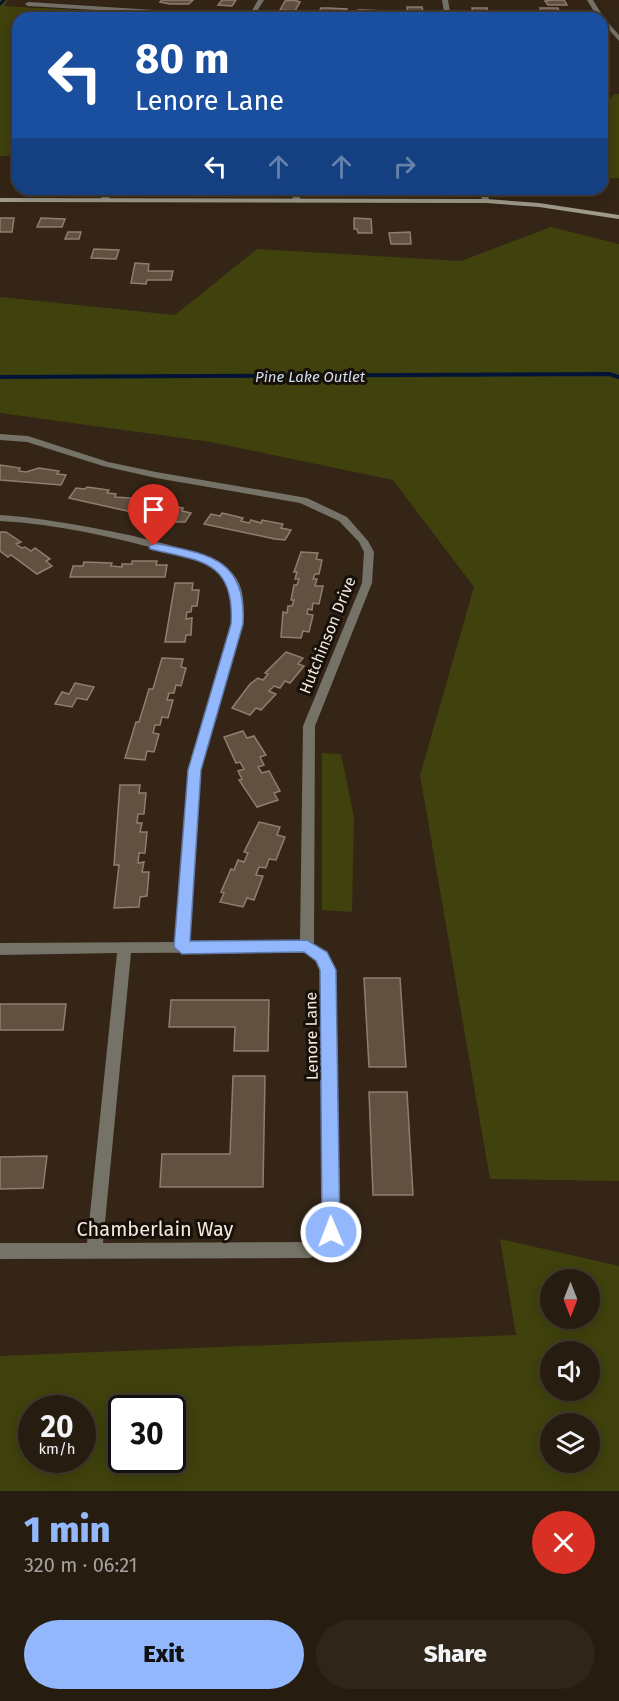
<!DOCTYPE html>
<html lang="en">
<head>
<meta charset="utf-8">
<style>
  body { margin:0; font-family:"Fira Sans",sans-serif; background:#2f2519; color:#f1f3f6; height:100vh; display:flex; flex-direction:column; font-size:22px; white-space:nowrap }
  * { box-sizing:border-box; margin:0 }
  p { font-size:20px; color:#a4a19f }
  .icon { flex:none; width:33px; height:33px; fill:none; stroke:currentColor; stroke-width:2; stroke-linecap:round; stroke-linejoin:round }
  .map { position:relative; height:1491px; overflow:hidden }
  .panel { display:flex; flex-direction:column; background:#271c10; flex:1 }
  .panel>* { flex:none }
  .top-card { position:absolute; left:12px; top:12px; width:596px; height:183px; border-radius:18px; box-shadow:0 3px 15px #0003,0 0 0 2px #433a30; background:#1a4fa0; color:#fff; overflow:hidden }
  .needle { width:39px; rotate:180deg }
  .buttons { position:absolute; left:540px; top:1269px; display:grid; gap:12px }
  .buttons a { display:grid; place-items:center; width:60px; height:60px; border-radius:50%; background:#271c10; box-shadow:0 3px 15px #0003,0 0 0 2px #433a30; font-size:30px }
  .speed { position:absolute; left:18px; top:1395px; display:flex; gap:12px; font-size:30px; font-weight:700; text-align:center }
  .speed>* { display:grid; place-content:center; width:78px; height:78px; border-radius:50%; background:#271c10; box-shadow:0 3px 15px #0003,0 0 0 2px #433a30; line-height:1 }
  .speed small { font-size:15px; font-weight:400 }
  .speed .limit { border:3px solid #111; border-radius:9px; background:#fff; color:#111 }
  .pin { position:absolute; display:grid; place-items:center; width:51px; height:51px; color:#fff; margin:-62px -26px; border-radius:50% 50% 50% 0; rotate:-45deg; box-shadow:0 0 6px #0007 }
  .pin .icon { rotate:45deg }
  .me { position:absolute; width:66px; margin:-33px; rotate:359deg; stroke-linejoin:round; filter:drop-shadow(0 0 4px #0008) }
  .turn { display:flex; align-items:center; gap:21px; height:126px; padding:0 24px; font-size:27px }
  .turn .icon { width:78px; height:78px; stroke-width:2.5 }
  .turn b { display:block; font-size:42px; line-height:51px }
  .lanes { display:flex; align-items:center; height:57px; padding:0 24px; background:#0003; justify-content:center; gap:30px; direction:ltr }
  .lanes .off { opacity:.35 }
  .round { display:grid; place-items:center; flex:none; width:63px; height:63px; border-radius:32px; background:#2f2519 }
  .summary { display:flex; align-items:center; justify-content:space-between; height:102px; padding:0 24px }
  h1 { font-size:36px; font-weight:800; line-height:45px; color:#92b7fd }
  .action { display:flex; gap:12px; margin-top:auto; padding:12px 24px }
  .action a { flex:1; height:69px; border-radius:36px; background:#92b7fd; color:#111; font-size:24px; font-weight:800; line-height:69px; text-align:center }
  .action a+a { background:#2f2519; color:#f1f3f6 }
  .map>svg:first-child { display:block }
  .green { fill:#3f420c; fill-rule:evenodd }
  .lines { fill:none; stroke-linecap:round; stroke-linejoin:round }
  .stream-far1 { stroke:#011438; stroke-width:3 }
  .stream { stroke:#011438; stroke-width:4 }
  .building { fill:#625141; stroke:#907e6d; stroke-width:1.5 }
  .street { fill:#757268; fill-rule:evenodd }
  .secondary { fill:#a09b8c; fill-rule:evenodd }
  .route { fill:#92b7fd; stroke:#5f77a4; stroke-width:1.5 }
  .labels { text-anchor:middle; stroke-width:6; stroke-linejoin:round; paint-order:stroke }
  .far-water-label { font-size:15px; font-style:italic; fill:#d1def3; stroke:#161009 }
  .street-label { font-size:16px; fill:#f3e9e0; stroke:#161009 }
  .near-street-label { font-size:20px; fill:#f3e9e0; stroke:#161009 }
</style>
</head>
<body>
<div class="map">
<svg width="619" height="1491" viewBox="0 0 619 1491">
  <rect width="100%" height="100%" fill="#342516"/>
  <path class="green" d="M 0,0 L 8,0 L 4,6 L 77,10 L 74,18 L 18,18 L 18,156 L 0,156 Z
    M 614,94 L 619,94 L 619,178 L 602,179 L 602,109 Z
    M 551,227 L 619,244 L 619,1181 L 490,1179 L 420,775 L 474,587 L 393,480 L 211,442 L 0,413 L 0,297 L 175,315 L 257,249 L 461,261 Z
    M 322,753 L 341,754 L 354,817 L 352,912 L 322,910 Z
    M 500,1239 L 619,1266 L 619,1491 L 0,1491 L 0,1356 L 516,1335 ZM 550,1280 L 590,1280 L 590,1318 L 550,1318 ZM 550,1352 L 590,1352 L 590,1390 L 550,1390 ZM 32,1408 L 82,1408 L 82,1460 L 32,1460 ZM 122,1408 L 172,1408 L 172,1460 L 122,1460 ZM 550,1424 L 590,1424 L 590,1462 L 550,1462 Z"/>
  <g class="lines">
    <path class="stream-far1" d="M 0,4 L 4,0"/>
    <path class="stream" d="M 0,377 L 609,374 L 619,377"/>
  </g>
  <path class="building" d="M 162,0 L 193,0 L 189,4 L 170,4 L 160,2 Z
    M 222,0 L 236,0 L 232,6 L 218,5 Z
    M 294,0 L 300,2 L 295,11 L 280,10 L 285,1 Z
    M 553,0 L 564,0 L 567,5 L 548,5 L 545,1 Z
    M 407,7 L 422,7 L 424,16 L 408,16 Z
    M 321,8 L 328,8 L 347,9 L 344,15 L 319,12 Z
    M 472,8 L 487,8 L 489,17 L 474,17 Z
    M 540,8 L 558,8 L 561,18 L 540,18 L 538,14 L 542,14 Z
    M 358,10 L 363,10 L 384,11 L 383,16 L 356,14 Z
    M 493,13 L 512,13 L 513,17 L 494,17 Z
    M 0,218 L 14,218 L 12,232 L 0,232 Z
    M 41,218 L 65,219 L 62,227 L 37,227 Z
    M 354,218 L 371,219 L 372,233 L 358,233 L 357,229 L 354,229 Z
    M 68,232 L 81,232 L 79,239 L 65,239 Z
    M 410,232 L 411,244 L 391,244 L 389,233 Z
    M 94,249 L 119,250 L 116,259 L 91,258 Z
    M 135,263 L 149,264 L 148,271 L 173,271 L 171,280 L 147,280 L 146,284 L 131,283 Z
    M 0,465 L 20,468 L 19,471 L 26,472 L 39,468 L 59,471 L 57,474 L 66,475 L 61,485 L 0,480 Z
    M 87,487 L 109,490 L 107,493 L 116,494 L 115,497 L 146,499 L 144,502 L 153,503 L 152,506 L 161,507 L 163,504 L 183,508 L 182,511 L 191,513 L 185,522 L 176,522 L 69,498 L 76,488 L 85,489 Z
    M 222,513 L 243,518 L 241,521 L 249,523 L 251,520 L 261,523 L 262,520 L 283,524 L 281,528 L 291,530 L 285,540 L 275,539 L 204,524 L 211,514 L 220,516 Z
    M 0,532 L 6,532 L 21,542 L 16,544 L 22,548 L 25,547 L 31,551 L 35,548 L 50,559 L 46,561 L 52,566 L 37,574 L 11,555 L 8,557 L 0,551 Z
    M 301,552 L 318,553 L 316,559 L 322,560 L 319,574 L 315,574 L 313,579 L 317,579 L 315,586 L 323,586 L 319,604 L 313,603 L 312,610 L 308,609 L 307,614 L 313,615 L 309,632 L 303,631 L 301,638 L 281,637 L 283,612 L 287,613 L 288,606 L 292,606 L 294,600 L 291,600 L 294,585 L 297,585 L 299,579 L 295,579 L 297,572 L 294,572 Z
    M 132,561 L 157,561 L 156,565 L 167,565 L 165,577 L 70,577 L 73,566 L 83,566 L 84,562 L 112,563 L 111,566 L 122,567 L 122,564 L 132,564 Z
    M 175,583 L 193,583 L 192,590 L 199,590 L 197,606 L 192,606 L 191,612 L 187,612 L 186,619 L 192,618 L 191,635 L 186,635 L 185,642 L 165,642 Z
    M 286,652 L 303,658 L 298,664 L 304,666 L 290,683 L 285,681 L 280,688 L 274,686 L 269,691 L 276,694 L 261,710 L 256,708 L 250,715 L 232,708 L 250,684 L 258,678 L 263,680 L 268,674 L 265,673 Z
    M 162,658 L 183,659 L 181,667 L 186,668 L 181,686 L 176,685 L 174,693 L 169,693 L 167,700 L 173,700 L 168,718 L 162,717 L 160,725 L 155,725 L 153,733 L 159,734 L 154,752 L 147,751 L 145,760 L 125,758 L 136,722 L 139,722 L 149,689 L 153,689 Z
    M 75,683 L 94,687 L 87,700 L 77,698 L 72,707 L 55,704 L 62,692 L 69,694 Z
    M 243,731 L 247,738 L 254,736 L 266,755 L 260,757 L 264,765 L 258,767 L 262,773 L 269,771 L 280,791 L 274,793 L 278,800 L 257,807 L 239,780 L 242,779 L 238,771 L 244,769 L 240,762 L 236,763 L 224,737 Z
    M 120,785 L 140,785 L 139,793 L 146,793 L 144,814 L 138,814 L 137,823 L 142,823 L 140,832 L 147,832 L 145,853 L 139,853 L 138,863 L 144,862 L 142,872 L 149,872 L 147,896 L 140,897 L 139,907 L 114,908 L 119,865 L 114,865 Z
    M 259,822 L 280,827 L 277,835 L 285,837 L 276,860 L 269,859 L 266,868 L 259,867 L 256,875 L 263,876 L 254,900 L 247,898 L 243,907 L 220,902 L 224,893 L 221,892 L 231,869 L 234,870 L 238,860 L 244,862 L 248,853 L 244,852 Z
    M 364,978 L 400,978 L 406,1067 L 369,1067 Z
    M 171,1000 L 269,1000 L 268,1051 L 234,1051 L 235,1027 L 169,1027 Z
    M 0,1004 L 66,1004 L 63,1030 L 0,1030 Z
    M 233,1076 L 265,1076 L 263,1187 L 160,1187 L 162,1154 L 230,1154 Z
    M 369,1092 L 407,1092 L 413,1195 L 373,1195 Z
    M 47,1156 L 43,1188 L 0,1189 L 0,1157 Z"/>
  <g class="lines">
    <path class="street" d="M 258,0 L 264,0 L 254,16 L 263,18 L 231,18 L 28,6 L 25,4 L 28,2 L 249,16 Z
      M 442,0 L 448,0 L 451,18 L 445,18 Z
      M 587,0 L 593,0 L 604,18 L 619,35 L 619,41 L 602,22 L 602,18 L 598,18 Z
      M 103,189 L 111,189 L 109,200 L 105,202 L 101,200 Z
      M 292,189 L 300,189 L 300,203 L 293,201 Z
      M 480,189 L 488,189 L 489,203 L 482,201 Z
      M 0,434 L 28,436 L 108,462 L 156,472 L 307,498 L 347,517 L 368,541 L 374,552 L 372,583 L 315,726 L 314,944 L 326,952 L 335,970 L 339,1232 L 329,1249 L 310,1258 L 0,1259 L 0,1243 L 87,1243 L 117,953 L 0,955 L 0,943 L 176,942 L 189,770 L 232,624 C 234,609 235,587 223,575 C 210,562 186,557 168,552 C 114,537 57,524 0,521 L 0,515 C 43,517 203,543 231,572 C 245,585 245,607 242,624 L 201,770 L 189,942 L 300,941 L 303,726 L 362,583 L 364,552 L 359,542 L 339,521 L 300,503 L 156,478 L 103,466 L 27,442 L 0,440 ZM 304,952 L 316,960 L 321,970 L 323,1230 L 317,1239 L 309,1242 L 103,1243 L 131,953 Z"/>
    <path class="secondary" d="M 0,198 L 486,199 L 539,203 L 619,215 L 619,219 L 539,207 L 486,203 L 0,202 Z"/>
  </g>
  <path class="route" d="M 154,543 C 208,554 247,558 243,624 L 201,770 L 190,941 L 307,940 L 327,952 L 336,970 L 340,1232 L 338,1238 L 331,1241 L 325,1238 L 322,1232 L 320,970 L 316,961 L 304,952 L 182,954 L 174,947 L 188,770 L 231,624 C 235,561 201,561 150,549 L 149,546 Z"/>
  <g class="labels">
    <g class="far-water-label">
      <text x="310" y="382">Pine Lake Outlet</text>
    </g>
    <g class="street-label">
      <text transform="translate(327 635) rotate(-68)" y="6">Hutchinson Drive</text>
      <text transform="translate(311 1036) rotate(-91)" y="6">Lenore Lane</text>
    </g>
    <g class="near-street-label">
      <text x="155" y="1236">Chamberlain Way</text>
    </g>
  </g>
</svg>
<div class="buttons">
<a><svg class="needle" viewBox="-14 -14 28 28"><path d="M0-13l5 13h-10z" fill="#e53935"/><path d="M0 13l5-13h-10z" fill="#a4a19f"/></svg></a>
<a><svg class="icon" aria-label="sound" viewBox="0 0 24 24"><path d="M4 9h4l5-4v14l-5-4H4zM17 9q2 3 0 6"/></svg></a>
<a><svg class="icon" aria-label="layers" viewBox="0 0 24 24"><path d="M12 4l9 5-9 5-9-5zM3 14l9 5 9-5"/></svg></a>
</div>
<div class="speed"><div>20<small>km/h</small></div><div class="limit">30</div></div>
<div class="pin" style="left:154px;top:546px;background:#d93025"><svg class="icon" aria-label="arrive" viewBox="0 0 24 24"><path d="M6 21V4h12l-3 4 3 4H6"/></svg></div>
<svg class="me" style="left:331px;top:1232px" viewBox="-20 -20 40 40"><circle r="17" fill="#92b7fd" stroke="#fff" stroke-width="3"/><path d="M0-11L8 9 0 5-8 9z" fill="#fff"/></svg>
<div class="top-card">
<div class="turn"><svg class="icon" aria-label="left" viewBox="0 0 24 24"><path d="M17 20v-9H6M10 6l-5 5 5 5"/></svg><div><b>80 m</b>Lenore Lane</div></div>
<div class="lanes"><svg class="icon" aria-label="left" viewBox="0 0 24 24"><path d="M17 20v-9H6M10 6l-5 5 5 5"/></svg><svg class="icon off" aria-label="ahead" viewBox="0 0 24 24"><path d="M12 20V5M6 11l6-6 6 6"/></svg><svg class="icon off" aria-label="ahead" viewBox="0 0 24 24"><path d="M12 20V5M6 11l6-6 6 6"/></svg><svg class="icon off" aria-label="right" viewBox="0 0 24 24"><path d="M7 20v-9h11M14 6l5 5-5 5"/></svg></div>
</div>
</div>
<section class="panel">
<div class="summary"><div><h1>1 min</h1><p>320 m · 06:21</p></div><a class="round" style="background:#d93025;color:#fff"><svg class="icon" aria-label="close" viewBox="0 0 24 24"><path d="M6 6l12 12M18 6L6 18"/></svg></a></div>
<div class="action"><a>Exit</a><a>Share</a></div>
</section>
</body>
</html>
